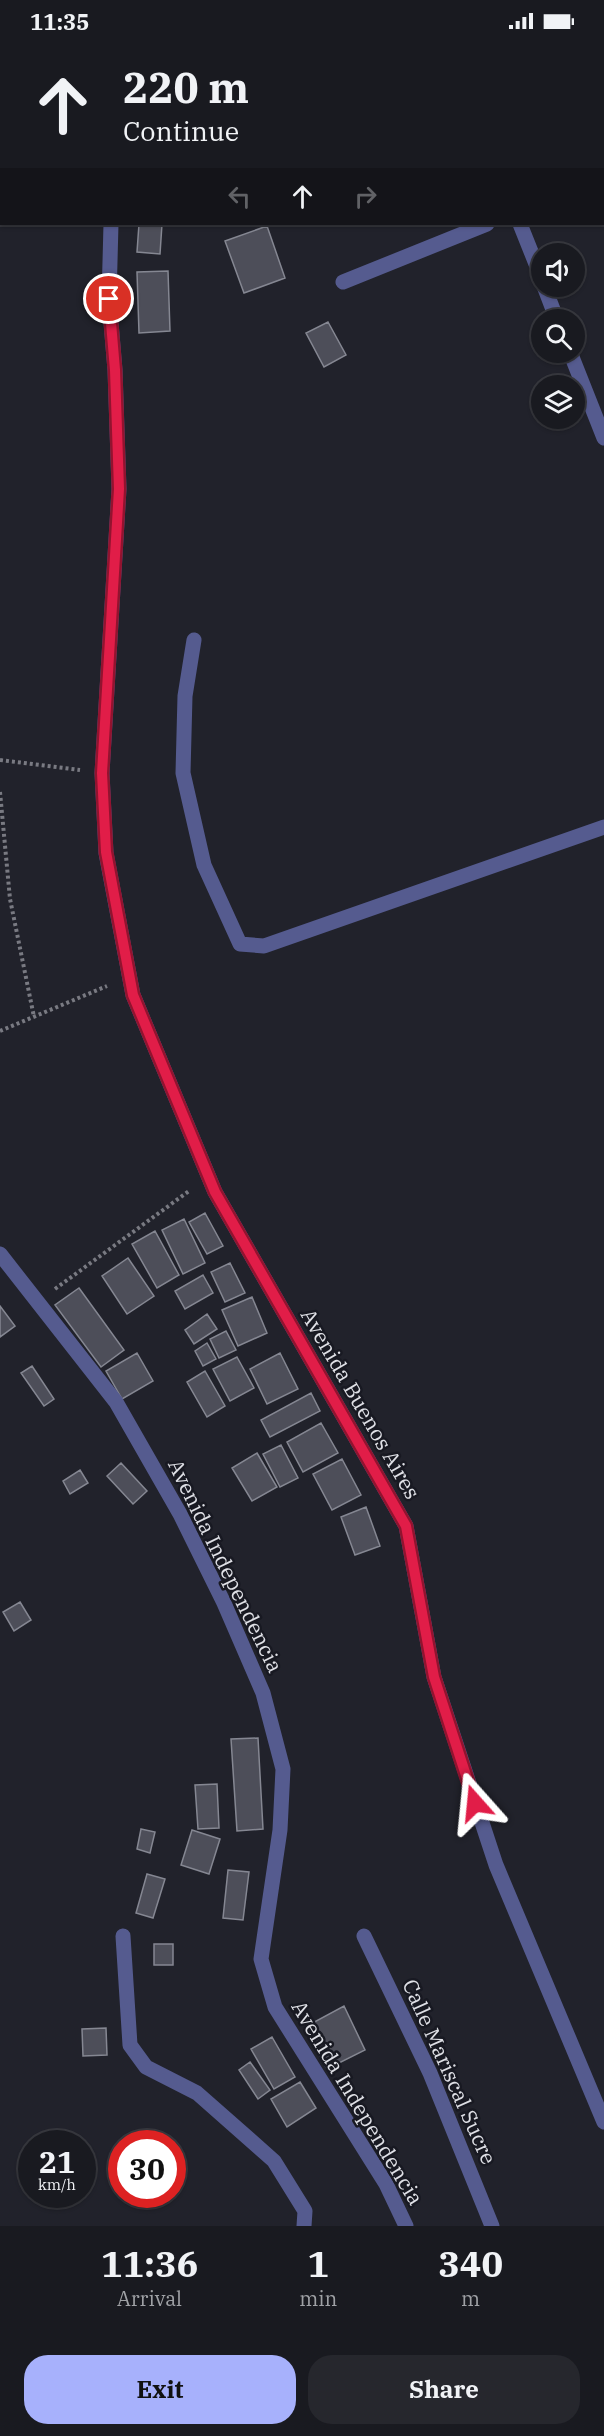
<!DOCTYPE html>
<html lang="en">
<head>
<meta charset="utf-8">
<style>
  body { margin:0; font-family:"IBM Plex Serif",serif; background:#26272d; color:#f1f3f6; height:100vh; display:flex; flex-direction:column; font-size:22px; white-space:nowrap }
  * { box-sizing:border-box; margin:0 }
  p { font-size:20px; color:#9fa1a5 }
  .icon { flex:none; width:33px; height:33px; fill:none; stroke:currentColor; stroke-width:2; stroke-linecap:round; stroke-linejoin:round }
  .map { position:relative; height:2184px; overflow:hidden }
  .details { display:flex; flex-direction:column; background:#191a20; flex:1 }
  .details>* { flex:none }
  .guide { position:absolute; left:0px; top:0px; width:604px; height:183px; box-shadow:0 2px 4px #0004,0 0 0 2px #37383e; background:#191a20; color:#f1f3f6; overflow:hidden }
  .fabs { position:absolute; left:531px; top:201px; display:grid; gap:12px }
  .fabs a { display:grid; place-items:center; width:54px; height:54px; border-radius:50%; background:#191a20; box-shadow:0 2px 4px #0004,0 0 0 2px #37383e; font-size:30px }
  .speed { position:absolute; left:18px; top:2088px; display:flex; gap:12px; font-size:30px; font-weight:700; text-align:center }
  .speed>* { display:grid; place-content:center; width:78px; height:78px; border-radius:50%; background:#191a20; box-shadow:0 2px 4px #0004,0 0 0 2px #37383e; line-height:1 }
  .speed small { font-size:15px; font-weight:400 }
  .speed .limit { border:9px solid #d22; background:#fff; color:#111 }
  .pin { position:absolute; display:grid; place-items:center; width:51px; height:51px; color:#fff; margin:-26px; border:3px solid #fff; border-radius:50%; box-shadow:0 2px 6px #0007 }
  .me { position:absolute; width:66px; margin:-33px; rotate:342deg; stroke-linejoin:round; filter:drop-shadow(0 0 4px #0008) }
  .turn { display:flex; align-items:center; gap:21px; height:126px; padding:0 24px; font-size:27px }
  .turn .icon { width:78px; height:78px; stroke-width:2.5 }
  .turn b { display:block; font-size:42px; line-height:51px }
  .lanes { display:flex; align-items:center; height:57px; padding:0 24px; background:#0003; justify-content:center; gap:30px; direction:ltr }
  .lanes .off { opacity:.35 }
  .eta { display:flex; justify-content:space-evenly; align-items:center; height:102px; text-align:center }
  .eta b { font-size:36px; font-weight:800; line-height:42px }
  .action { display:flex; gap:12px; margin-top:auto; padding:12px 24px }
  .action a { flex:1; height:69px; border-radius:24px; background:#a7b1fc; color:#111; font-size:24px; font-weight:800; line-height:69px; text-align:center }
  .action a+a { background:#26272d; color:#f1f3f6 }
  .status { display:flex; justify-content:space-between; align-items:center; height:42px; padding:0 30px; background:#191a20; direction:ltr }
  .status svg { height:16px; fill:currentColor }
  .map>svg:first-child { display:block }
  .building { fill:#4d4e59; stroke:#858792; stroke-width:1.5 }
  .lines { fill:none; stroke-linecap:round; stroke-linejoin:round }
  .path { stroke:#797a82; stroke-width:4; stroke-dasharray:3 3; stroke-linecap:butt }
  .minor { stroke:#555b8f; stroke-width:15 }
  .route-casing { stroke:#92132f; stroke-width:15 }
  .route { stroke:#e11d48; stroke-width:10 }
  .labels { text-anchor:middle; stroke-width:5; stroke-linejoin:round; paint-order:stroke }
  .street-label { font-size:21px; fill:#dfe0e6; stroke:#181922 }
</style>
</head>
<body>
<div class="status"><b>11:35</b><svg viewBox="0 0 49 12"><path d="M0 12V9h3v3zM5 12V6h3v6zM10 12V3h3v9zM15 12V0h3v12zM26 1h20v11H26zM47 4h2v5h-2z"/></svg></div>
<div class="map">
<svg width="604" height="2184" viewBox="0 0 604 2184">
  <rect width="100%" height="100%" fill="#21222b"/>
  <path class="building" d="M 0,0 L 14,2 L 2,2 L 0,39 Z
    M 446,0 L 496,0 L 444,2 Z
    M 139,182 L 162,182 L 160,212 L 137,210 Z
    M 267,184 L 285,236 L 244,251 L 225,199 Z
    M 168,229 L 170,289 L 139,291 L 137,230 Z
    M 328,280 L 346,313 L 324,325 L 306,291 Z
    M 205,1171 L 223,1204 L 207,1212 L 189,1180 Z
    M 184,1177 L 205,1221 L 183,1232 L 162,1188 Z
    M 155,1189 L 179,1233 L 157,1246 L 132,1202 Z
    M 128,1216 L 154,1254 L 127,1272 L 102,1234 Z
    M 230,1221 L 245,1251 L 225,1260 L 211,1230 Z
    M 203,1233 L 213,1251 L 185,1267 L 175,1249 Z
    M 79,1246 L 124,1308 L 101,1325 L 55,1263 Z
    M 252,1255 L 267,1291 L 238,1304 L 222,1268 Z
    M 0,1264 L 15,1284 L 0,1295 Z
    M 207,1272 L 217,1287 L 194,1302 L 185,1288 Z
    M 226,1289 L 236,1308 L 219,1316 L 210,1297 Z
    M 207,1301 L 216,1317 L 203,1324 L 195,1309 Z
    M 137,1311 L 153,1339 L 122,1357 L 106,1329 Z
    M 280,1311 L 298,1347 L 267,1362 L 250,1327 Z
    M 237,1315 L 254,1346 L 230,1359 L 213,1327 Z
    M 32,1324 L 54,1357 L 44,1364 L 21,1331 Z
    M 205,1329 L 225,1364 L 207,1375 L 187,1340 Z
    M 311,1351 L 320,1369 L 270,1395 L 261,1378 Z
    M 321,1381 L 338,1411 L 303,1430 L 287,1400 Z
    M 281,1403 L 298,1436 L 280,1445 L 263,1412 Z
    M 257,1411 L 277,1445 L 252,1459 L 232,1426 Z
    M 342,1417 L 361,1453 L 332,1468 L 313,1432 Z
    M 121,1421 L 147,1449 L 133,1462 L 107,1434 Z
    M 80,1428 L 88,1441 L 70,1452 L 63,1439 Z
    M 366,1465 L 380,1504 L 355,1513 L 341,1475 Z
    M 20,1560 L 31,1578 L 14,1589 L 3,1570 Z
    M 258,1696 L 263,1787 L 237,1789 L 231,1697 Z
    M 217,1742 L 219,1786 L 198,1787 L 195,1743 Z
    M 141,1787 L 155,1790 L 150,1811 L 137,1807 Z
    M 192,1788 L 220,1797 L 209,1832 L 181,1823 Z
    M 228,1828 L 249,1830 L 243,1878 L 223,1876 Z
    M 147,1832 L 165,1837 L 153,1876 L 136,1871 Z
    M 154,1902 L 173,1902 L 173,1923 L 154,1923 Z
    M 344,1964 L 365,2008 L 327,2027 L 305,1985 Z
    M 106,1986 L 107,2013 L 83,2014 L 82,1987 Z
    M 272,1995 L 295,2035 L 274,2047 L 251,2007 Z
    M 250,2020 L 270,2048 L 258,2057 L 239,2028 Z
    M 300,2040 L 316,2066 L 287,2085 L 271,2057 Z"/>
  <g class="lines">
    <path class="path" d="M 0,718 L 80,728
      M 0,750 L 10,857 L 34,975
      M 0,989 L 107,944
      M 55,1247 L 189,1149"/>
    <path class="minor" d="M 546,0 L 547,2
      M 127,2 L 127,0
      M 603,94 L 604,96
      M 603,137 L 604,136
      M 111,182 L 109,257 L 115,328 L 119,447 L 102,731 L 106,811 L 133,953 L 215,1150 L 406,1484 L 434,1635 L 496,1823 L 604,2080
      M 520,182 L 542,237
      M 343,240 L 487,182
      M 544,244 L 557,278
      M 570,310 L 604,396
      M 194,598 L 185,654 L 183,731 L 204,823 L 240,902 L 264,904 L 604,785
      M 0,1212 L 116,1360 L 180,1472 L 224,1561 L 263,1651 L 283,1727 L 280,1788 L 261,1917 L 275,1965 L 386,2142 L 406,2184
      M 123,1894 L 130,2003 L 146,2025 L 197,2051 L 274,2119 L 305,2169 L 304,2184
      M 364,1894 L 430,2031 L 492,2184"/>
  </g>
  <g class="lines">
    <defs>
      <path id="route" d="M 109,257 L 115,328 L 119,447 L 102,731 L 106,810 L 133,953 L 215,1150 L 406,1484 L 434,1635 L 475,1761"/>
    </defs>
    <use href="#route" class="route-casing"/>
    <use href="#route" class="route"/>
  </g>
  <g class="labels">
    <g class="street-label">
      <text transform="translate(360 1362) rotate(60)" y="7">Avenida Buenos Aires</text>
      <text transform="translate(225 1524) rotate(64)" y="7">Avenida Independencia</text>
      <text transform="translate(449 2030) rotate(66)" y="7">Calle Mariscal Sucre</text>
      <text transform="translate(357 2061) rotate(59)" y="7">Avenida Independencia</text>
    </g>
  </g>
</svg>
<div class="fabs">
<a><svg class="icon" aria-label="sound" viewBox="0 0 24 24"><path d="M4 9h4l5-4v14l-5-4H4zM17 9q2 3 0 6"/></svg></a>
<a><svg class="icon" aria-label="search" viewBox="0 0 24 24"><circle cx="10" cy="10" r="6"/><path d="M15 15l6 6"/></svg></a>
<a><svg class="icon" aria-label="layers" viewBox="0 0 24 24"><path d="M12 4l9 5-9 5-9-5zM3 14l9 5 9-5"/></svg></a>
</div>
<div class="speed"><div>21<small>km/h</small></div><div class="limit">30</div></div>
<div class="pin" style="left:109px;top:257px;background:#d93025"><svg class="icon" aria-label="arrive" viewBox="0 0 24 24"><path d="M6 21V4h12l-3 4 3 4H6"/></svg></div>
<svg class="me" style="left:475px;top:1761px" viewBox="-20 -20 40 40"><path d="M0-17L14 15 0 8-14 15z" fill="#e11d48" stroke="#fff" stroke-width="4"/></svg>
<div class="guide">
<div class="turn"><svg class="icon" aria-label="ahead" viewBox="0 0 24 24"><path d="M12 20V5M6 11l6-6 6 6"/></svg><div><b>220 m</b>Continue</div></div>
<div class="lanes"><svg class="icon off" aria-label="left" viewBox="0 0 24 24"><path d="M17 20v-9H6M10 6l-5 5 5 5"/></svg><svg class="icon" aria-label="ahead" viewBox="0 0 24 24"><path d="M12 20V5M6 11l6-6 6 6"/></svg><svg class="icon off" aria-label="right" viewBox="0 0 24 24"><path d="M7 20v-9h11M14 6l5 5-5 5"/></svg></div>
</div>
</div>
<section class="details">
<div class="eta">
<div><b>11:36</b><p>Arrival</p></div>
<div><b>1</b><p>min</p></div>
<div><b>340</b><p>m</p></div>
</div>
<div class="action"><a>Exit</a><a>Share</a></div>
</section>
</body>
</html>
